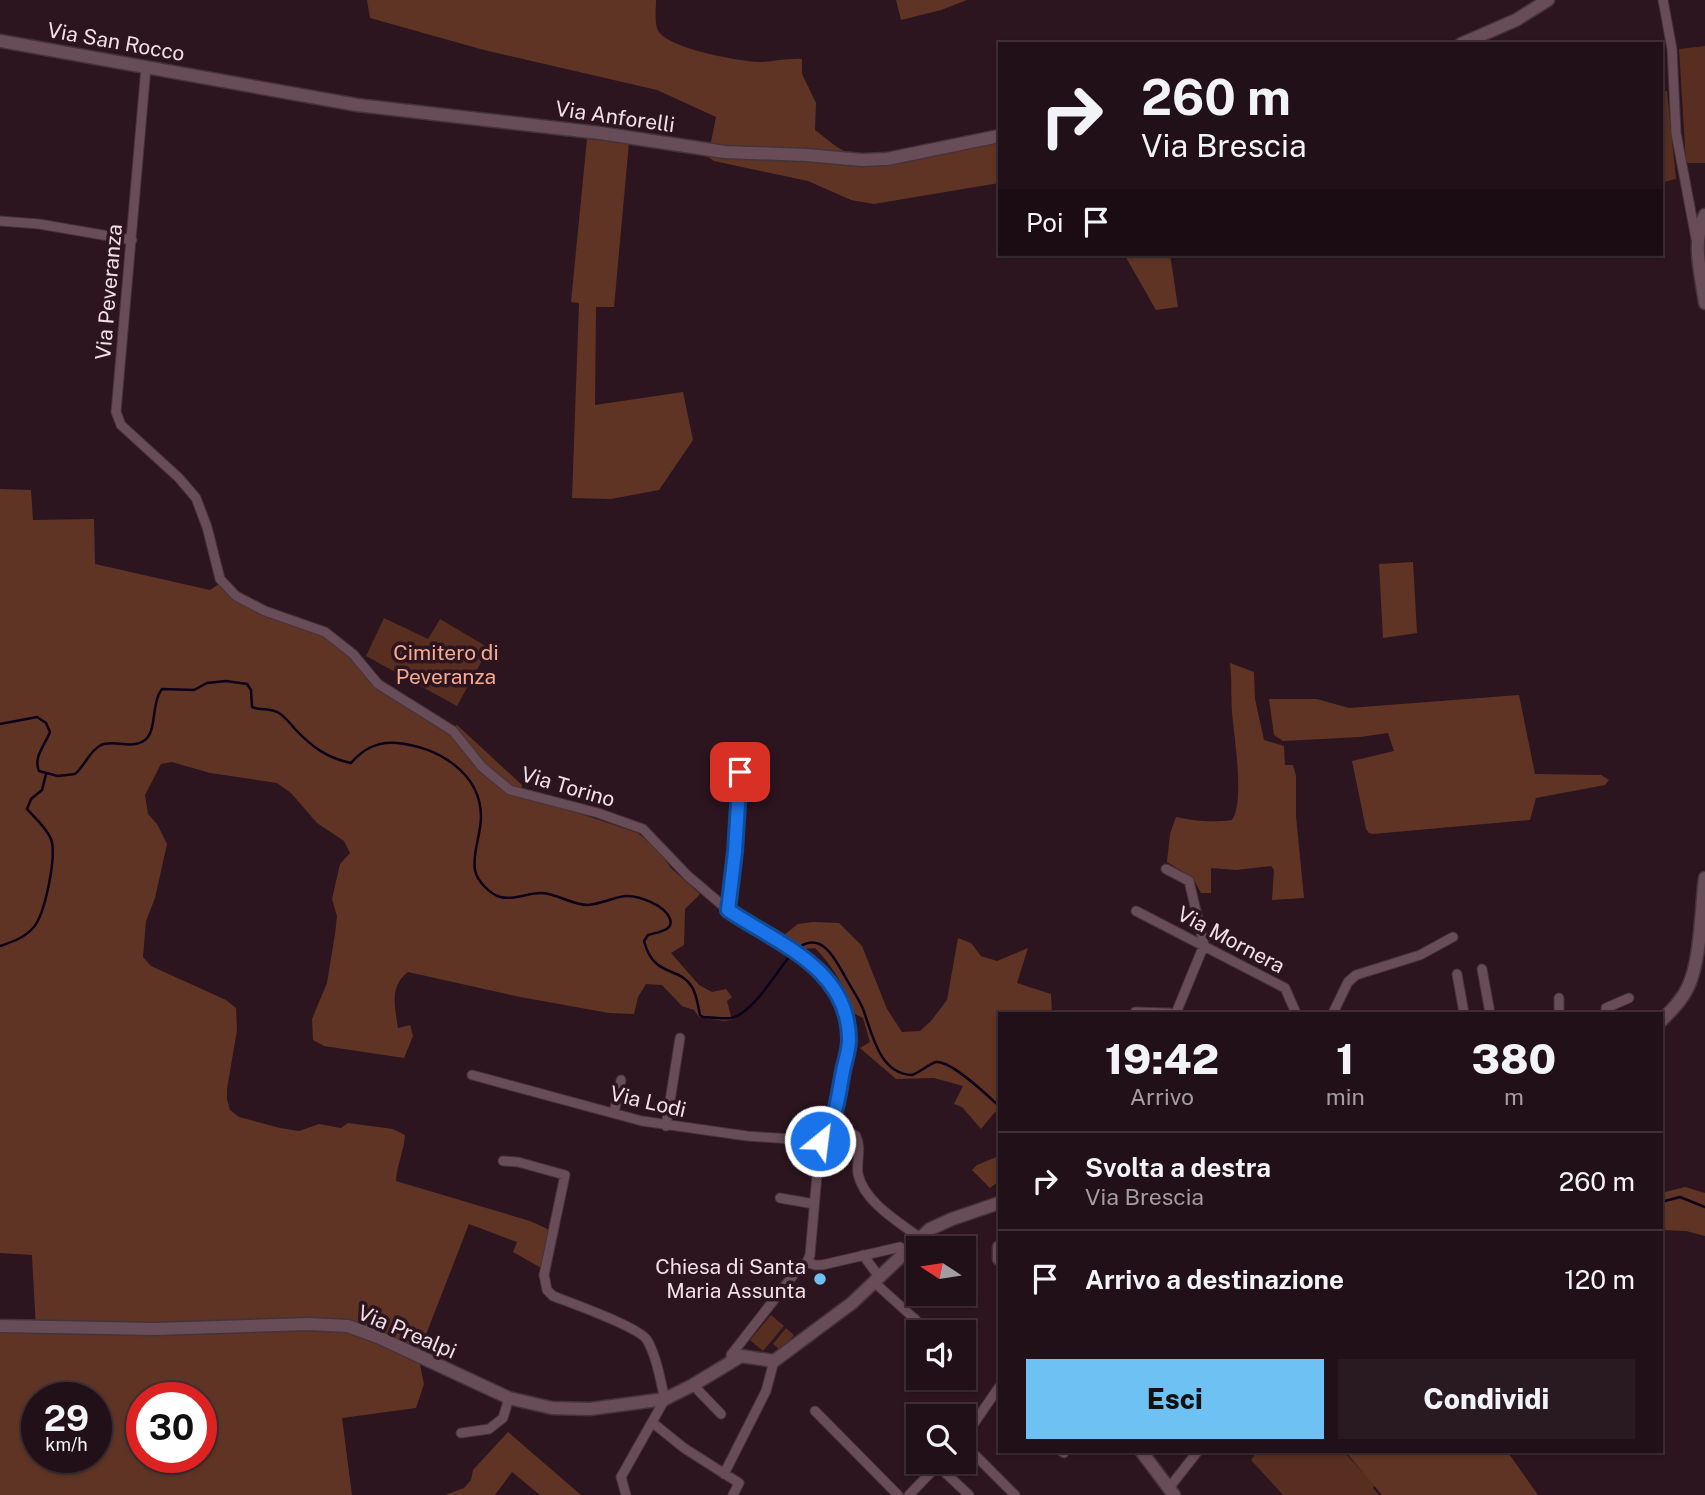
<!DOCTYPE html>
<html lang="it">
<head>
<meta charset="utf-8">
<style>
  body { margin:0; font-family:"Public Sans",sans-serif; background:#291920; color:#f1f3f6; height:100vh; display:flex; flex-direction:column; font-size:26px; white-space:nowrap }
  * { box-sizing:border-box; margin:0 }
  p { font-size:23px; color:#a29da1 }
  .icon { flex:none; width:38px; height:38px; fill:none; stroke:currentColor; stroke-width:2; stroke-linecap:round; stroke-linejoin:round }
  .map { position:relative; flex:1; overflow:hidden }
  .sheet { position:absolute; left:998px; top:1012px; width:665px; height:441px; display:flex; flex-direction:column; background:#211017; border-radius:0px; box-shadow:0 2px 5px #0004,0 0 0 2px #3e3036 }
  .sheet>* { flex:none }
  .guide { position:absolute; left:998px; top:42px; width:665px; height:214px; border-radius:0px; box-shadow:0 2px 5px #0004,0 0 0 2px #3e3036; background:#211017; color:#f1f3f6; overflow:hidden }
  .needle { width:46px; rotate:282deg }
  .tools { position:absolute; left:906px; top:1236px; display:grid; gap:14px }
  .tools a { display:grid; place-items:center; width:70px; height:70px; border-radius:0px; background:#211017; box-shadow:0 2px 5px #0004,0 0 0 2px #3e3036; font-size:35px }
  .speed { position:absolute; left:21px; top:1382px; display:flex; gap:14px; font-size:35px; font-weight:700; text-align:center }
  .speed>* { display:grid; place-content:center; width:91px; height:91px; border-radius:50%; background:#211017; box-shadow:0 2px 5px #0004,0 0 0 2px #3e3036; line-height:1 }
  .speed small { font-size:18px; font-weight:400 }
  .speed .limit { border:10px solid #d22; background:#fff; color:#111 }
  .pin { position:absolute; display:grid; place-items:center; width:60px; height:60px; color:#fff; margin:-30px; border-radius:14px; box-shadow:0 4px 10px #0006 }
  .me { position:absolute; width:77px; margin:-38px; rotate:29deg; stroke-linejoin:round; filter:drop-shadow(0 0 5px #0008) }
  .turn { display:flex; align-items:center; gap:24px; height:147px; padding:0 28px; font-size:32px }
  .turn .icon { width:91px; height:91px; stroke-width:2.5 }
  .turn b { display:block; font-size:49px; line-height:60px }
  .then { display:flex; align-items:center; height:66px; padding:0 28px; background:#0003; gap:14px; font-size:26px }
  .eta { display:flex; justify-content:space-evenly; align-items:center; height:119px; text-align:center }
  .eta b { font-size:42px; font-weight:800; line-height:49px }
  .primary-button { display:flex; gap:14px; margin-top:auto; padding:14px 28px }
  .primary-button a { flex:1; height:80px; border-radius:0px; background:#6ec2f3; color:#111; font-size:28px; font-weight:800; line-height:80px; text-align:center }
  .primary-button a+a { background:#291920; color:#f1f3f6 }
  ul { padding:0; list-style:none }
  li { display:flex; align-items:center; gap:21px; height:98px; padding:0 28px; border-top:2px solid #3e3036 }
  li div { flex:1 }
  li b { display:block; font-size:26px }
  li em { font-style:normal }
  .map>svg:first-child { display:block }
  .green { fill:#572e20 }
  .forest { fill:#5f3425; fill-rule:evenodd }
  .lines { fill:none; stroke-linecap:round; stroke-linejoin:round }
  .stream { stroke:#0c001a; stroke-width:2.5 }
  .street-casing { stroke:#44333a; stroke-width:11 }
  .secondary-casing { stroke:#44333a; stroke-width:15 }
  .street { stroke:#684c58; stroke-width:9 }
  .secondary { stroke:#684c58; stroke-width:12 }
  .route-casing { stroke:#114b97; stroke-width:18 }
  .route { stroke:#1a73e8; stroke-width:12 }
  .poi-dot { fill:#6ec2f3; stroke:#2c151f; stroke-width:2.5 }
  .labels { text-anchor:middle; stroke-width:7; stroke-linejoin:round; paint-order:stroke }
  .street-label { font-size:21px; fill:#f1e0e6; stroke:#2c151f }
  .park-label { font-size:21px; fill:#f6aa90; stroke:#2c151f }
  .poi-label { font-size:21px; fill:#f1e0e6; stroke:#2c151f; text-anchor:end }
</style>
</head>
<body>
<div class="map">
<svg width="1705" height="1495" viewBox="0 0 1705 1495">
  <rect width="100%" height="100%" fill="#2c151f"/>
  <path class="green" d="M 1705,46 L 1705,163 L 1686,163 L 1679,49 Z
    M 1667,91 L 1676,179 L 1661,183 L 1661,92 Z
    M 384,618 L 428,639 L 440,619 L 489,648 L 457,706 L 366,656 Z
    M 771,1315 L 784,1326 L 763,1351 L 750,1340 Z
    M 786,1328 L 794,1335 L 781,1351 L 773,1344 Z
    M 1258,1451 L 1343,1451 L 1375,1485 L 1373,1488 L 1379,1495 L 1283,1495 L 1251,1460 Z"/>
  <path class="forest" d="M 367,0 L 656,0 C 656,9 654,25 659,32 C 671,49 738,61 758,62 C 773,62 787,58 802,59 L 802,74 L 816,103 L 815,130 C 826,138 839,151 852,154 C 883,161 965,138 999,131 L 999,183 L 874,204 L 851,200 L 808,181 L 714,161 L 708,157 L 716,117 L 657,90 L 484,50 L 370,18 Z
    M 896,0 L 967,0 L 941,10 L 901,20 Z
    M 587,139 L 629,143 L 614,307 L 596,307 L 595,405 L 683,392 L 693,440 L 659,490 L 611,499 L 572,498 L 579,303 L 571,302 Z
    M 1124,254 L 1170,254 L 1178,307 L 1156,310 Z
    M 0,489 L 31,490 L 33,520 L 94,519 L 95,564 L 210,590 L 219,584 L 321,634 L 347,653 L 371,684 L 448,732 L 457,725 L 522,785 L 521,794 L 638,833 L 657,849 L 671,868 L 700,894 L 685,909 L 684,945 L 671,953 L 699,985 L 712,992 L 726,989 L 732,997 L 727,1001 L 732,1020 L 724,1021 L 699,1017 L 694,1010 L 682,1006 L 662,985 L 646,984 L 638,997 L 634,1014 L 609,1013 L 520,997 L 408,972 C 389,986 395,1007 398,1028 L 410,1025 L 413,1036 L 404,1058 L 324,1046 L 313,1040 L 312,1019 L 327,983 L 335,934 L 337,916 L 332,899 L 340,864 L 350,853 L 344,841 L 317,823 L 291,793 L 277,783 L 210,773 L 172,762 L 161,764 L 145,795 L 148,814 L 157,824 L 167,844 L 155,898 L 146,921 L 143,957 L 151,966 L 226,1000 L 236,1008 L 237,1030 L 227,1089 L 227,1099 L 230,1110 L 239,1117 L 280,1128 L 299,1131 L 319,1124 L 341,1128 L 348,1123 L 393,1129 L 405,1135 C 404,1151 397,1164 396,1181 L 530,1221 L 552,1231 L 543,1269 L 513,1252 L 517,1242 L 469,1224 L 418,1355 L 424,1384 L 416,1408 L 342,1418 L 352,1495 L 0,1495 L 0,1330 L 36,1330 L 32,1255 L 0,1253 ZM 37,1398 L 96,1398 L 96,1458 L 37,1458 ZM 142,1398 L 201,1398 L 201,1458 L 142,1458 Z
    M 1413,562 L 1417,633 L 1383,638 L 1379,564 Z
    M 1230,663 L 1254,672 L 1255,699 L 1264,740 L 1284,746 L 1285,765 L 1293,765 L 1296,776 L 1296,816 L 1304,898 L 1272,900 L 1274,870 L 1271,866 L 1236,870 L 1211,868 L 1211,893 L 1201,893 L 1193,878 L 1167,862 L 1170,834 L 1176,817 C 1195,821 1212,823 1232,820 C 1245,801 1234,737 1232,712 C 1231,696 1232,679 1230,663 Z
    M 1519,695 L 1535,774 L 1601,775 L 1609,780 L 1605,785 L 1536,798 L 1530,820 L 1373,834 L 1369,833 L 1366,829 L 1352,761 L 1394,751 L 1388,733 L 1360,737 L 1283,741 L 1274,735 L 1269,699 L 1317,699 L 1349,708 Z
    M 813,922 L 839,923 L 862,946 L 887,1009 L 902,1032 L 920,1031 L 931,1021 L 947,1000 L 958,938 L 971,943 L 981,956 L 997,961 L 1028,948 L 1017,983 L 1051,994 L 1052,1013 L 999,1013 L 999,1115 L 995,1112 L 981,1129 L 962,1107 L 954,1104 L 963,1086 L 934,1078 L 896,1079 L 860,1048 L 870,1042 L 863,1018 L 855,1014 C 845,988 834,967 815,948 L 803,949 L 784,935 L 798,924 Z
    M 999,1156 L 999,1181 L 990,1188 L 972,1170 L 977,1165 Z
    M 1685,1187 L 1705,1193 L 1705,1236 L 1686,1231 L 1661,1230 L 1661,1193 Z
    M 508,1432 L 581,1495 L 540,1495 L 512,1472 L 495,1495 L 445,1495 L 464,1488 L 471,1480 L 473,1470 Z
    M 1345,1451 L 1507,1451 L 1538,1495 L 1382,1495 Z"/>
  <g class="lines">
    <path class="stream" d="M 0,724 L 37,717 L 46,723 L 50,732 C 45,745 33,757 39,771 L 58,776 L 75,774 C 85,766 89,751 101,745 C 114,739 132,750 145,740 C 157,731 151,703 162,689 L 194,690 L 207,683 L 226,681 L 247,684 L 251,690 L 252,707 C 261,711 270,707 279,713 C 285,717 290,723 295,729 C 312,747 327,758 351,763 C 364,748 378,741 397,743 C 437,747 481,772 481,817 C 481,834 472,854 475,870 C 477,881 490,894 500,897 C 513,901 529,892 542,893 C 558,894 572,905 588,905 C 600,904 612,898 625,896 C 638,895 665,905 670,919 C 674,931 657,932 648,935 L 644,941 C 654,979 679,965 692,987 C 697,995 698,1006 700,1015 L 703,1017 C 712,1017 723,1019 731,1018 C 752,1014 776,973 789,957
      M 0,946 C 12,942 24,938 33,928 C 45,915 57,856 51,839 C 46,827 35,818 27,809 L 31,799 L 42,790 L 46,774
      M 801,946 C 824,932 837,963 847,980 C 852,989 859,999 863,1009 C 872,1033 879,1074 912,1075 C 920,1072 929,1064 936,1062 C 951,1060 988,1096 999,1106
      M 1661,1202 L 1680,1197 L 1705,1207"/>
    <defs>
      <path id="street" d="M 1663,0 L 1672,49 L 1676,133 L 1696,239
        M 146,67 L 116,412 L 121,425 L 179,478 L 196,498 L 207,527 L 220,579 L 236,596 L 265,611 L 325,632 L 353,654 L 378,684 L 453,731 L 482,767 L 510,790 L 598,813 L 643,829 L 688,876 L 728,910 L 802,955 L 821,971 L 834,987 L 841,1002 L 848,1025 L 849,1042 L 837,1110 L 833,1122 L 820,1141 L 810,1255 L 807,1262
        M 0,221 L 39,224 L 132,240
        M 1166,869 L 1189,881 L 1204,945 L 1176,1013
        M 728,910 L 735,852 L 740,772
        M 1136,911 L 1285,988 L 1296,1013
        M 1482,969 L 1490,1013
        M 1457,974 L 1464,1013
        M 1559,998 L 1559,1013
        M 1135,1012 L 1170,1013
        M 1333,1013 L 1348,982 L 1356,975 L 1420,955 L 1453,937
        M 1606,1013 L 1606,1008 L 1629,998
        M 472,1075 L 642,1121 L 747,1136 L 820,1141
        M 614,1113 L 621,1080
        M 833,1122 L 856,1136 C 862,1149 856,1161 858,1174 C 864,1202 899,1222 920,1238
        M 666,1126 L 680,1038
        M 503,1161 L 518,1162 L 565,1175 L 544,1275 L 547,1290 L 553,1296 C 571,1303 639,1327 647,1340 C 657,1357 660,1380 665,1399 L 621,1477 L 626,1495
        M 780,1198 L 814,1204
        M 863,1255 L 880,1278
        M 807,1262 L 815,1265 L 822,1265 L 900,1247 L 906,1252
        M 875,1283 L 916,1320
        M 732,1360 L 731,1355 L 798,1269 L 807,1262
        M 693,1385 L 721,1414
        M 815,1411 L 898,1495
        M 653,1423 L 684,1448 L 739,1483 L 733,1495
        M 461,1433 L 489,1429 L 503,1418 L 509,1398
        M 964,1438 L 999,1387
        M 964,1444 L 1015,1495
        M 1061,1451 L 1064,1453
        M 938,1466 L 969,1495
        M 724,1474 L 766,1391 L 774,1361
        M 1169,1488 L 1198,1451
        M 909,1495 L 942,1461"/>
      <path id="secondary" d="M 0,41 L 357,105 L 600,133 L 725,152 L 806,155 L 862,160 L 887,159 L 999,136
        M 1461,44 L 1516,20 L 1548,0
        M 1705,215 C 1691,242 1701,273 1705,303
        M 1661,1021 C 1671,1011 1682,1000 1688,987 C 1701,960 1701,908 1705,878
        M 999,1247 L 999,1259
        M 0,1326 L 155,1329 L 308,1324 L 348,1326 L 378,1337 L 509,1398 L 552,1408 L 590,1409 L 665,1399 L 693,1385 L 741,1356 L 774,1361 L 852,1303 L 930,1229 L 952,1219 L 999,1203
        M 1141,1451 L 1174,1495"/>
    </defs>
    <use href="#street" class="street-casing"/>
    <use href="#secondary" class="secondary-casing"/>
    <use href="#street" class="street"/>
    <use href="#secondary" class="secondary"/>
  </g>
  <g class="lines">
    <defs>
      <path id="route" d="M 740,772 L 735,852 L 728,910 C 778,944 849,968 849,1040 C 849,1050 845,1061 843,1071 C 837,1102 838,1114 820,1141"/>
    </defs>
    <use href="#route" class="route-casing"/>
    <use href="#route" class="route"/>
  </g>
  <circle class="poi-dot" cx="820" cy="1279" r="7"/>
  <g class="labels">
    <g class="street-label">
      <text transform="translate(116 42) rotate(10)" y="7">Via San Rocco</text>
      <text transform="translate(615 117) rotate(8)" y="7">Via Anforelli</text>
      <text transform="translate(109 292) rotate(-85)" y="7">Via Peveranza</text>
      <text transform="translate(568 787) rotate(16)" y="7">Via Torino</text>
      <text transform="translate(1231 940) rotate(28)" y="7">Via Mornera</text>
      <text transform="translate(648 1102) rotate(13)" y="7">Via Lodi</text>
      <text transform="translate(407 1332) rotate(23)" y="7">Via Prealpi</text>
    </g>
    <g class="park-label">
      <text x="446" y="660">Cimitero di<tspan x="446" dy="24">Peveranza</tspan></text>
    </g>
    <g class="poi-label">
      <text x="806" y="1274">Chiesa di Santa<tspan x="806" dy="24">Maria Assunta</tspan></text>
    </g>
  </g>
</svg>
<div class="tools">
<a><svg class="needle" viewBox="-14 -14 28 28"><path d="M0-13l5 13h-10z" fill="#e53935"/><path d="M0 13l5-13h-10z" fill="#a29da1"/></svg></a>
<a><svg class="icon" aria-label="sound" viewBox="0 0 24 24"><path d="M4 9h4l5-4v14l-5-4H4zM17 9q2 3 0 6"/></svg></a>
<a><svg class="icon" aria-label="search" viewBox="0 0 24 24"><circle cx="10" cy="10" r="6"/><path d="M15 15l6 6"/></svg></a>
</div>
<div class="speed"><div>29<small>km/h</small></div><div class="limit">30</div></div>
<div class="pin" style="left:740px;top:772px;background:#d93025"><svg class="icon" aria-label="arrive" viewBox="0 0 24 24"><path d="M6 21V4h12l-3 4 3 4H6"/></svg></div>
<svg class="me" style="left:820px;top:1141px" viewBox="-20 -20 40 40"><circle r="17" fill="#1a73e8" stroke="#fff" stroke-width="3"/><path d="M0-11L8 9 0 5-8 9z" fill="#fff"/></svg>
<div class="guide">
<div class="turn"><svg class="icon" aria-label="right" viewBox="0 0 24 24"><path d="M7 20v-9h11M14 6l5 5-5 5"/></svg><div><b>260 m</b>Via Brescia</div></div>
<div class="then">Poi<svg class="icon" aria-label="arrive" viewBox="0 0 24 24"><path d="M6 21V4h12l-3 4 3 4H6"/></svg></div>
</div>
<section class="sheet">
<div class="eta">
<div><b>19:42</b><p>Arrivo</p></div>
<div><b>1</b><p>min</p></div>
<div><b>380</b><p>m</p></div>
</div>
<ul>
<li><svg class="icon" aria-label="right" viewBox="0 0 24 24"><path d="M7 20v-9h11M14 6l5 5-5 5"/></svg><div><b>Svolta a destra</b><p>Via Brescia</p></div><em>260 m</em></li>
<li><svg class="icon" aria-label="arrive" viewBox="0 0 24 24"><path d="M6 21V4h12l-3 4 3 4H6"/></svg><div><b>Arrivo a destinazione</b></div><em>120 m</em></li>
</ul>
<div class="primary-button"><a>Esci</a><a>Condividi</a></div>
</section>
</div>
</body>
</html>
